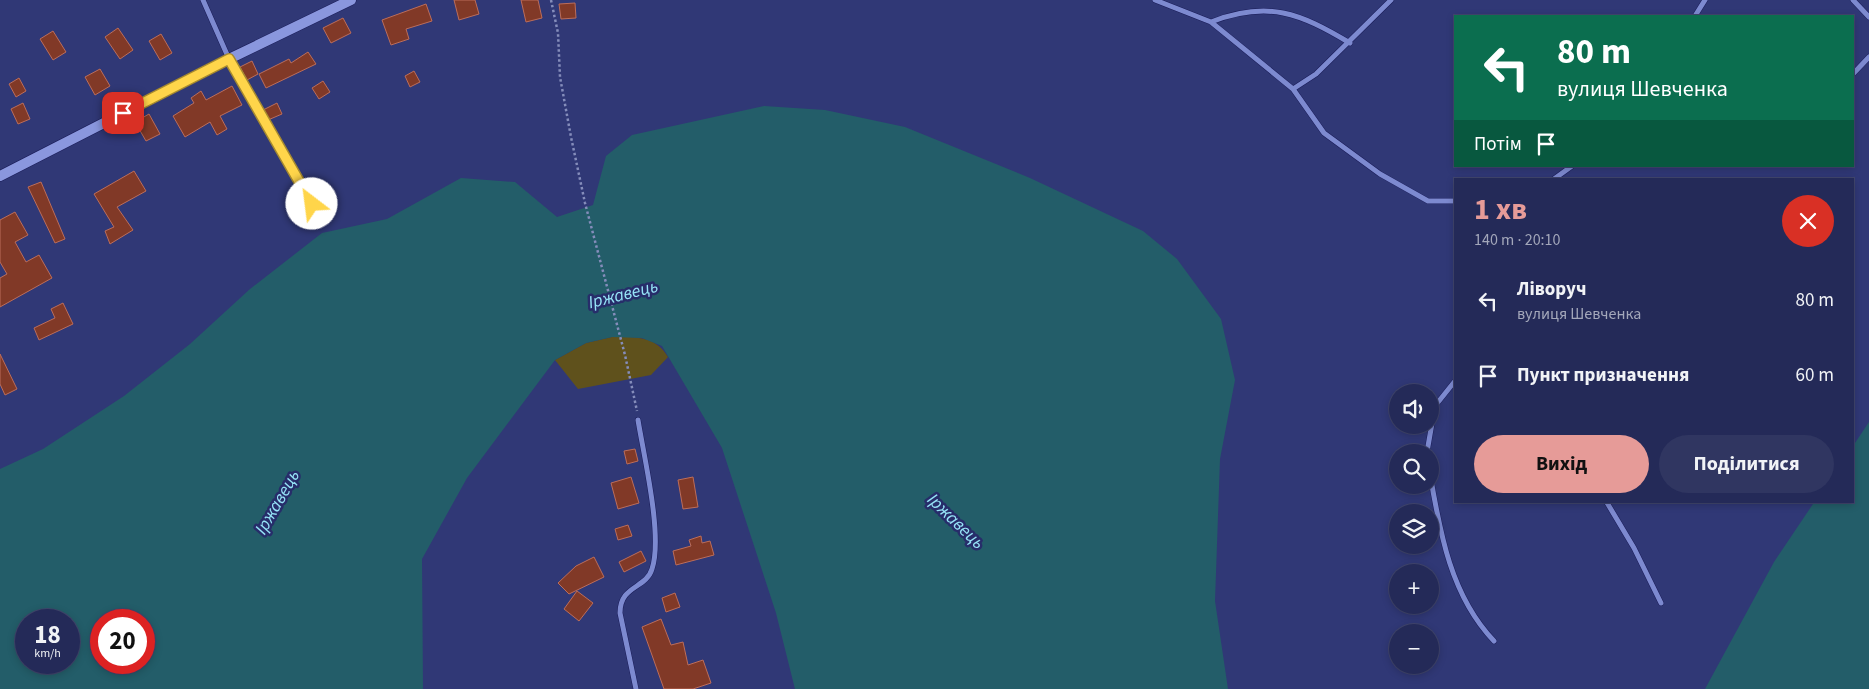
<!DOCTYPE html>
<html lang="uk">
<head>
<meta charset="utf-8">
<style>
  body { margin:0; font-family:"Source Sans 3",sans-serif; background:#303661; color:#f1f3f6; height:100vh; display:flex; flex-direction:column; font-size:19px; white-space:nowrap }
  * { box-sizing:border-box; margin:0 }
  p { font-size:16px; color:#a3a7ba }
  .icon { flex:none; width:28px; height:28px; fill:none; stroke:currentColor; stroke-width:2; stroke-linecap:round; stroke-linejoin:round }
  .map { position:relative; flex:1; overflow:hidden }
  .panel { position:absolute; left:1454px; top:178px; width:400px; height:325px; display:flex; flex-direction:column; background:#242a58; border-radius:0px; box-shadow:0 2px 8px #0003,0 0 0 1px #41466e }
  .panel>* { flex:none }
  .guide { position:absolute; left:1454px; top:15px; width:400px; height:152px; border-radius:0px; box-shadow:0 2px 8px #0003,0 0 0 1px #41466e; background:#0b6e4f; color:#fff; overflow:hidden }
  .buttons { position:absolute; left:1389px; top:384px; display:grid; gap:10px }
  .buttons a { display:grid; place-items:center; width:50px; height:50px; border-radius:50%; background:#242a58; box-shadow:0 2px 8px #0003,0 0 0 1px #41466e; font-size:25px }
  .speed { position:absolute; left:15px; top:609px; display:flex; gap:10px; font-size:25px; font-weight:700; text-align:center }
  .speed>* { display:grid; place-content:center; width:65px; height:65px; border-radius:50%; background:#242a58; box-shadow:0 2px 8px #0003,0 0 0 1px #41466e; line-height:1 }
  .speed small { font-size:12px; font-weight:400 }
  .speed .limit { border:8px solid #d22; background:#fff; color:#111 }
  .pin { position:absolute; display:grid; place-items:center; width:42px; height:42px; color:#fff; margin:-21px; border-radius:10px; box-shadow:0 2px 8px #0006 }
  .me { position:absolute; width:55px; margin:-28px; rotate:330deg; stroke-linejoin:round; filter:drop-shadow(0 0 4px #0008) }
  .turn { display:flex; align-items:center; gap:18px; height:105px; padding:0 20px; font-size:22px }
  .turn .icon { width:65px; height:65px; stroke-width:2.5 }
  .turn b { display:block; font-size:35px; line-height:42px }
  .then { display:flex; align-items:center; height:48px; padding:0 20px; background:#0003; gap:10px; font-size:19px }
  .round { display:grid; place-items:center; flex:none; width:52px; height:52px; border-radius:26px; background:#303661 }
  .summary { display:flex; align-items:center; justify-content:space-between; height:85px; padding:0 20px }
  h1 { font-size:30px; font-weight:700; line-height:38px; color:#e69b98 }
  .action { display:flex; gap:10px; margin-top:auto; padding:10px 20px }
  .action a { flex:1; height:58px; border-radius:30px; background:#e69b98; color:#111; font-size:20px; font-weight:700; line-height:58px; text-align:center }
  .action a+a { background:#303661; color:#f1f3f6 }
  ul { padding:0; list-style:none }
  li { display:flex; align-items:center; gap:15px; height:75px; padding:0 20px }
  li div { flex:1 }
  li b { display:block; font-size:19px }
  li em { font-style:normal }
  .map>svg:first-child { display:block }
  .green { fill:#5f511c }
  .water { fill:#235d69; fill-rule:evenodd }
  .building { fill:#813927; stroke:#bc6d5a }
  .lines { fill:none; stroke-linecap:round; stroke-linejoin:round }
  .lane-casing { stroke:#1a1c58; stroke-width:5 }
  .street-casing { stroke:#1a1c58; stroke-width:6 }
  .secondary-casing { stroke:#1a1c58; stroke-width:11 }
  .path { stroke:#858dbb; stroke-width:2.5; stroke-dasharray:2.5 2.5; stroke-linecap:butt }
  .lane { stroke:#7d8ad0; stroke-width:4 }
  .street { stroke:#7d8ad0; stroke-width:5 }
  .secondary { stroke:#8a97de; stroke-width:10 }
  .route-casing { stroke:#a68a30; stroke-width:12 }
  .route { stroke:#ffd54a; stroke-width:9 }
  .labels { text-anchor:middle; stroke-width:5; stroke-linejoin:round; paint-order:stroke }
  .water-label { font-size:18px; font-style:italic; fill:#96e4f7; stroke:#272d6a }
</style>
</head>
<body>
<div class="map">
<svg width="1869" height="689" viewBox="0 0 1869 689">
  <rect width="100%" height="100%" fill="#303876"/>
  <path class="green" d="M 612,337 C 635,337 655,335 668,357 L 651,375 L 578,389 L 555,360 L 586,343 Z"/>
  <path class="water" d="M 764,106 L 825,110 L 905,127 L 1030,178 L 1143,231 L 1177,259 L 1221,319 L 1235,380 L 1220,459 L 1215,601 L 1228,689 L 795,689 L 776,613 L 722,448 L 662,346 L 642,338 L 612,337 L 586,343 L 555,360 L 467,478 L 422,559 L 423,689 L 0,689 L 0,469 L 43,449 L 124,396 L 190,344 L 250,289 L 322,233 L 387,219 L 461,178 L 515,182 L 557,217 L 593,205 L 606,156 L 632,135 ZM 26,620 L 69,620 L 69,662 L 26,662 ZM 101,620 L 144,620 L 144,662 L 101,662 Z
    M 1869,422 L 1869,689 L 1705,689 L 1774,562 L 1815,501 L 1852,501 L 1853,446 Z"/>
  <path class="building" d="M 454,0 L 475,0 L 479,14 L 459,20 Z
    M 521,0 L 538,0 L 542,18 L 526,22 Z
    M 575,3 L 576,18 L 561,19 L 559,4 Z
    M 426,4 L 432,21 L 406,29 L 409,39 L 391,45 L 382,20 Z
    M 343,18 L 351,33 L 331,43 L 323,28 Z
    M 118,28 L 133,50 L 120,59 L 105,37 Z
    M 53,31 L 66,52 L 53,60 L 40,39 Z
    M 161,34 L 172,53 L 160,60 L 149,41 Z
    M 308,52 L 316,64 L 266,88 L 259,74 L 289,59 L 291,63 Z
    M 252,61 L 258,74 L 247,80 L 240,67 Z
    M 100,69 L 110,86 L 95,95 L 85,77 Z
    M 414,71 L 420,82 L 410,87 L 405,76 Z
    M 19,78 L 26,91 L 16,97 L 9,84 Z
    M 323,81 L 330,92 L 319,99 L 312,88 Z
    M 232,86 L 242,105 L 220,116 L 227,129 L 217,135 L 210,122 L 185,137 L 173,116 L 194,103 L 191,98 L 201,91 L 206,100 Z
    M 23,103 L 30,119 L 18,124 L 11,109 Z
    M 277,103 L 282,114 L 268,120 L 263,110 Z
    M 149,114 L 160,134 L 146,141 L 135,122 Z
    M 134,171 L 146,191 L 117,207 L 133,230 L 110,244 L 105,231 L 114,227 L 94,194 Z
    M 41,182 L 65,239 L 55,243 L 28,187 Z
    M 15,212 L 28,235 L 15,242 L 26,262 L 39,255 L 52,278 L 0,307 L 0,278 L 7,274 L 0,262 L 0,220 Z
    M 63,303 L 73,324 L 39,340 L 34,328 L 55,318 L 51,309 Z
    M 0,354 L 17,389 L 5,395 L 0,384 Z
    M 635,449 L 638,461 L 627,464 L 624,451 Z
    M 631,477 L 639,503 L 618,509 L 611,483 Z
    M 693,477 L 698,507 L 683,509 L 678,480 Z
    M 628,525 L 632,536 L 618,540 L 615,529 Z
    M 701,536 L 702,543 L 710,541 L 714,555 L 676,565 L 673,551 L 691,546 L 689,540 Z
    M 641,551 L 646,561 L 624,572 L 619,562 Z
    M 594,557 L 604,577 L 569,594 L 558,583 L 576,566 Z
    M 577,591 L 593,603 L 579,621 L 564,609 Z
    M 675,593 L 680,607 L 666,612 L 662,598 Z
    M 661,619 L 671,645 L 683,642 L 688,665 L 703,660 L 711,683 L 693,689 L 664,689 L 642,627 Z"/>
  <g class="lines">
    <defs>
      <path id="lane" d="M 230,61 L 312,204"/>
      <path id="street" d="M 203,0 L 229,59
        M 1155,0 L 1211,22 L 1293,89 L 1324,133 L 1380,174 L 1428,201 L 1455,201
        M 1853,0 L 1869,17
        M 1695,16 L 1705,0
        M 1211,22 C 1268,0 1300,13 1350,43
        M 1852,75 L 1869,57
        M 1293,89 L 1316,74 L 1391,0
        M 1554,179 L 1572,166
        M 1427,452 L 1435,406 L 1455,381
        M 1430,474 C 1440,533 1451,596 1494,641
        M 1606,501 L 1634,548 L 1661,603
        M 636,689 L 620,613 C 620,585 646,589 652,569 C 663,536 644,457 638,420"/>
      <path id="secondary" d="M 0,176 L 229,59 L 351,0"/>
    </defs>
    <use href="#lane" class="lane-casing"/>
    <use href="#street" class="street-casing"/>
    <use href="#secondary" class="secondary-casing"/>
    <path class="path" d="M 551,0 L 558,33 L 560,77 L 571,137 L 585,203 L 625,355 L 637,411"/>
    <use href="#lane" class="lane"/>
    <use href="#street" class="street"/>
    <use href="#secondary" class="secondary"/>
  </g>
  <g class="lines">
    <defs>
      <path id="route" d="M 123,113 L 229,59 L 312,204"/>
    </defs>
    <use href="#route" class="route-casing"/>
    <use href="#route" class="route"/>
  </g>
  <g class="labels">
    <g class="water-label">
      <text transform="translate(623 294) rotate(-14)" y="6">Іржавець</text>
      <text transform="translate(277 502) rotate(-60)" y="6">Іржавець</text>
      <text transform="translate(956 521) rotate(44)" y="6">Іржавець</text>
    </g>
  </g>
</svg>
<div class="buttons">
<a><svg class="icon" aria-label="sound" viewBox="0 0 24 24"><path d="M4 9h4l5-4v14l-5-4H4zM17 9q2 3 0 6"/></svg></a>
<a><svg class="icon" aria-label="search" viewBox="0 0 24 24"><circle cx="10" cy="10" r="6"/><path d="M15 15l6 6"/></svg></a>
<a><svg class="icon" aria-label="layers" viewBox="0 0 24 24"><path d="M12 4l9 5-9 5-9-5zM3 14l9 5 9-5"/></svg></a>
<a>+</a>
<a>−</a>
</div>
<div class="speed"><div>18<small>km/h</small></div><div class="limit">20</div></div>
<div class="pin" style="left:123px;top:113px;background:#d93025"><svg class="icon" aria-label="arrive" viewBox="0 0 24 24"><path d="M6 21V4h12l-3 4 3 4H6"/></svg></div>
<svg class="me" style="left:312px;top:204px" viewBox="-20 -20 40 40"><circle r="19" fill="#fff"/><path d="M0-13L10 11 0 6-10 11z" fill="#ffd54a"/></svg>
<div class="guide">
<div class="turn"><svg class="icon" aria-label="left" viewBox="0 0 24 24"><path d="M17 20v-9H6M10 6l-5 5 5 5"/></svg><div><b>80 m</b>вулиця Шевченка</div></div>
<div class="then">Потім<svg class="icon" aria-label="arrive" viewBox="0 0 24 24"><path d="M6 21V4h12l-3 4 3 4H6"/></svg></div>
</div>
<section class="panel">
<div class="summary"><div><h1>1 хв</h1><p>140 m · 20:10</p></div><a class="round" style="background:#d93025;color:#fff"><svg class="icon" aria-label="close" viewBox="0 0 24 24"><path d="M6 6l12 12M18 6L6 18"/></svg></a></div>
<ul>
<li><svg class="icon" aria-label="left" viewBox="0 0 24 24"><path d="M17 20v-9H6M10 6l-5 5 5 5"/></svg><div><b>Ліворуч</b><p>вулиця Шевченка</p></div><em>80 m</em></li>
<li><svg class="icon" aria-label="arrive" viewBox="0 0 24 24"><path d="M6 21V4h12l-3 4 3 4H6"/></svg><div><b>Пункт призначення</b></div><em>60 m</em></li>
</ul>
<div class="action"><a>Вихід</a><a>Поділитися</a></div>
</section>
</div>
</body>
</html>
